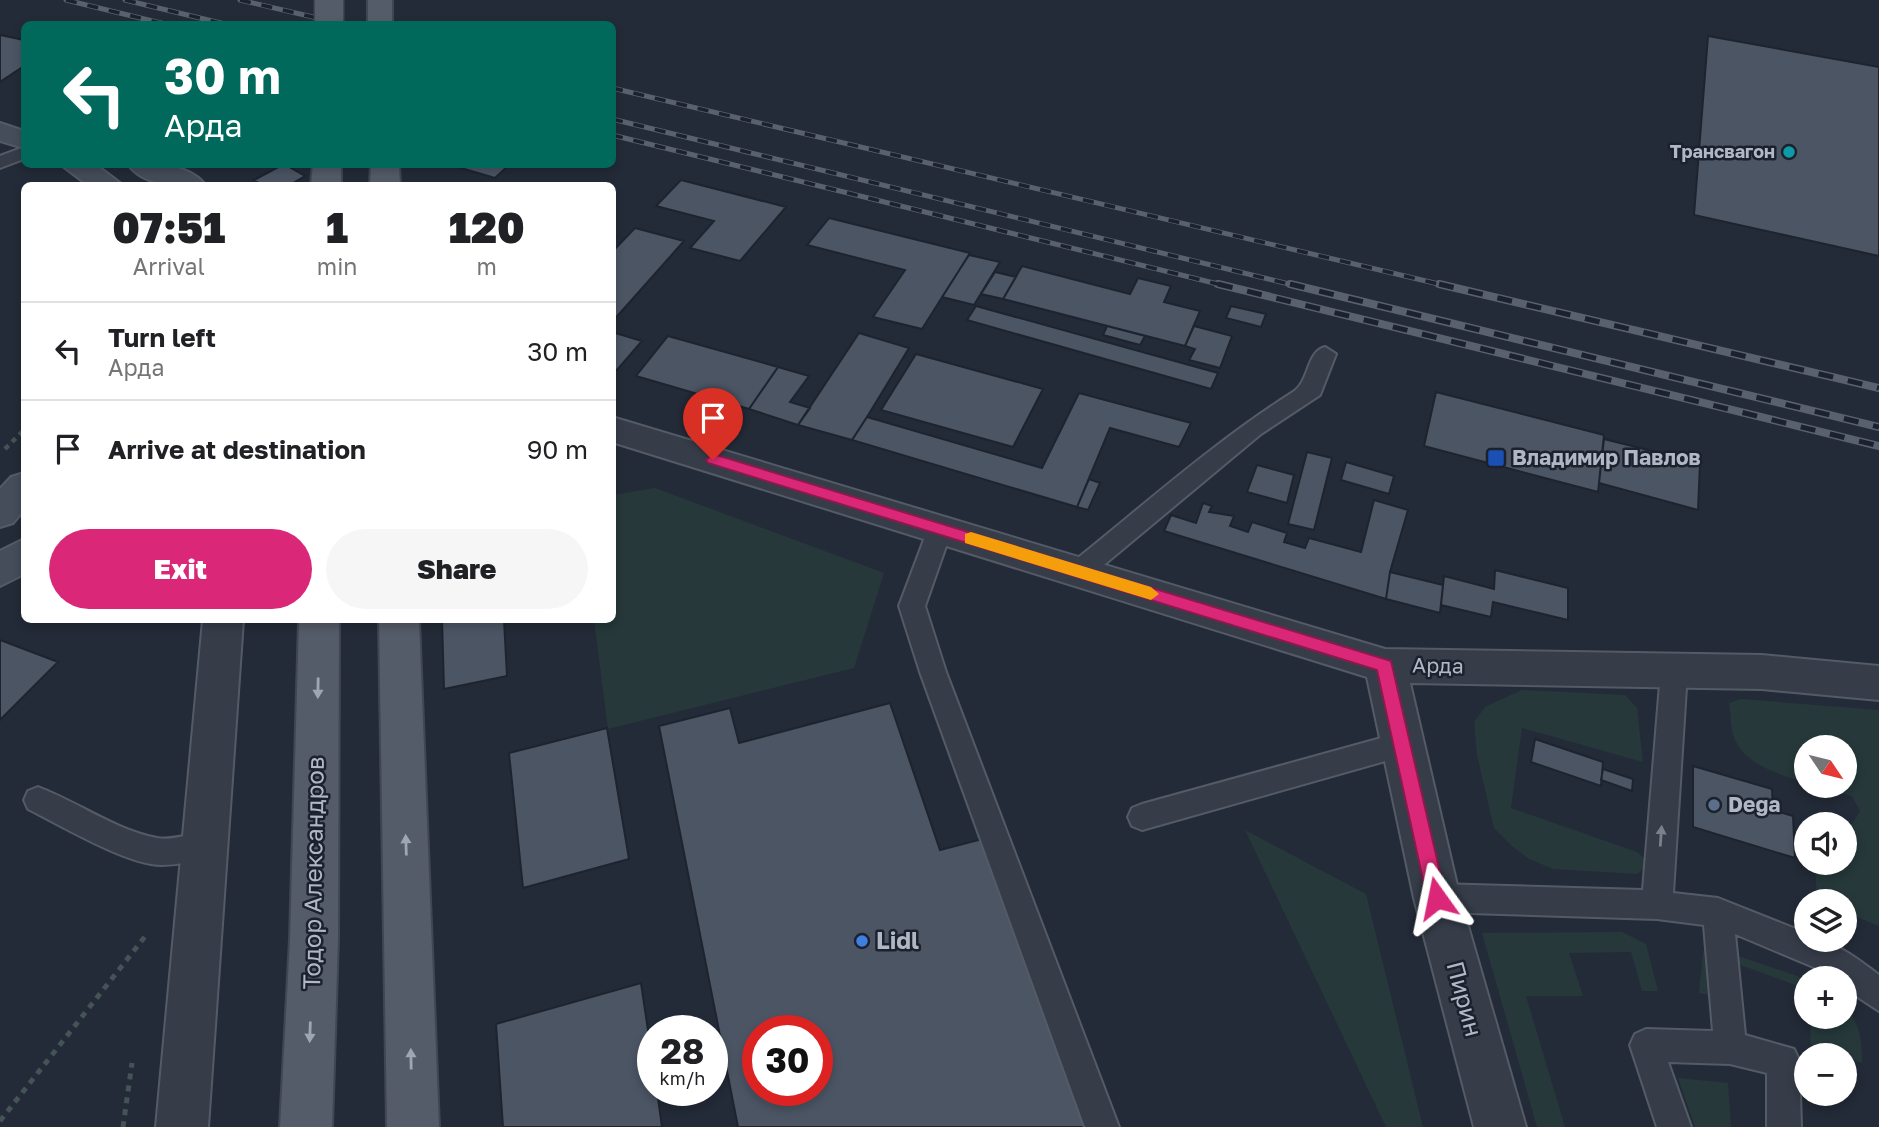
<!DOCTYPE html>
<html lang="en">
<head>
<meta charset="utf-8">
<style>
  body { margin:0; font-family:"Golos Text",sans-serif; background:#f6f6f6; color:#202124; height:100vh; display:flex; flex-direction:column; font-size:26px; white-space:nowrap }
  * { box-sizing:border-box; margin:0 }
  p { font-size:23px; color:#757577 }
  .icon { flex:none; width:38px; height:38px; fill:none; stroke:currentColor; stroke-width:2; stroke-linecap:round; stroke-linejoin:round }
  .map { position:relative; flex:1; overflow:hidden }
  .panel { position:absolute; left:21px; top:182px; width:595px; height:441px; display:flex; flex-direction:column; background:#fff; border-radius:10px; box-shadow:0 4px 10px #0003 }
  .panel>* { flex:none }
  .hud { position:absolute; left:21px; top:21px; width:595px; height:147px; border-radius:10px; box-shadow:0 4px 10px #0003; background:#00695c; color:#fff; overflow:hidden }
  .needle { width:46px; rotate:125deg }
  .tools { position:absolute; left:1794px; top:735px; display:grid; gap:14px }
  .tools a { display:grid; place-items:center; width:63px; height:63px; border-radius:50%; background:#fff; box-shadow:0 4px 10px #0003; font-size:35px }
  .speed { position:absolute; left:637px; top:1015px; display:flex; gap:14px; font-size:35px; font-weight:700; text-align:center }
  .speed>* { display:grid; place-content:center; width:91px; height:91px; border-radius:50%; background:#fff; box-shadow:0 4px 10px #0003; line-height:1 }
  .speed small { font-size:18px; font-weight:400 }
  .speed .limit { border:10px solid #d22; background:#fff; color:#111 }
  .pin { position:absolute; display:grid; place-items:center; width:60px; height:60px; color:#fff; margin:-72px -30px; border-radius:50% 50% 50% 0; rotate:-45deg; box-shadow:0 0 7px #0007 }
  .pin .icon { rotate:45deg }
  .me { position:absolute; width:77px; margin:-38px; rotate:348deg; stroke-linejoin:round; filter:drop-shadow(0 0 5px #0008) }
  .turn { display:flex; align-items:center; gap:24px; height:147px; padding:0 28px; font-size:32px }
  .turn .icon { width:91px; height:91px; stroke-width:2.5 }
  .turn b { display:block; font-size:49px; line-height:60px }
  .eta { display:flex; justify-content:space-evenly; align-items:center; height:119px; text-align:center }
  .eta b { font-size:42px; font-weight:800; line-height:49px }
  .cta { display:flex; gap:14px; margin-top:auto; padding:14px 28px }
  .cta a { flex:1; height:80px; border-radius:42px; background:#db2777; color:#fff; font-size:28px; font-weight:800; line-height:80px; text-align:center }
  .cta a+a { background:#f6f6f6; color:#202124 }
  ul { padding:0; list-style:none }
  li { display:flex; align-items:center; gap:21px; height:98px; padding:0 28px; border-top:2px solid #e0e0e0 }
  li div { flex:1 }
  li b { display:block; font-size:26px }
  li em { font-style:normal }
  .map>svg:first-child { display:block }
  .green { fill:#26383a }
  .building { fill:#4b5564; stroke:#1e242f; stroke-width:2; fill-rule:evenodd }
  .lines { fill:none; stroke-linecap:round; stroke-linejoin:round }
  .service-casing { stroke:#545b66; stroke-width:4 }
  .minor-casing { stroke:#545b66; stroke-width:4 }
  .tertiary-casing { stroke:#545b66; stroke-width:4 }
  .secondary-casing { stroke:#545b66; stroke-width:4 }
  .primary-casing { stroke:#404652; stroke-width:4 }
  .path-far1 { stroke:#435356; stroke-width:4.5; stroke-dasharray:5 5; stroke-linecap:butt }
  .path { stroke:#435356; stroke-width:5; stroke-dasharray:6 6; stroke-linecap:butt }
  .service { fill:#363d49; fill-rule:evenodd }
  .minor { fill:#363d49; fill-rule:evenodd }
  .tertiary { fill:#363d49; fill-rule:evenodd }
  .secondary { fill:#454d5b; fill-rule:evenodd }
  .primary { fill:#545c69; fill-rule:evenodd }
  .rail-far1-casing { stroke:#59616f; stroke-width:5 }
  .rail-casing { stroke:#59616f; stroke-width:8 }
  .rail-far1 { stroke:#1c222d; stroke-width:3.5; stroke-dasharray:11; stroke-linecap:butt }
  .rail { stroke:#1c222d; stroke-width:5; stroke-dasharray:15; stroke-linecap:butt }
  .primary-bridge-casing { stroke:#404652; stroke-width:31; stroke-linecap:butt }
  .primary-bridge { stroke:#545c69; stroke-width:28 }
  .oneway { fill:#9ea6b3 }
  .oneway2 { fill:#7a818d }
  .route { fill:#db2777; stroke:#8e194d; stroke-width:2 }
  .slow { fill:#f59e0b }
  .culture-dot { fill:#0f9aa8; stroke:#1c222d; stroke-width:2.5 }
  .transit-dot { fill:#1a4fb4; stroke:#1c222d; stroke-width:2.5 }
  .service-dot { fill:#5c6f8a; stroke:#1c222d; stroke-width:2.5 }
  .shop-dot { fill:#3f7fe0; stroke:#1c222d; stroke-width:2.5 }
  .labels { text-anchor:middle; stroke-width:5; stroke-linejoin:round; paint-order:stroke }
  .far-poi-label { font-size:18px; font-weight:bold; fill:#b1b8c5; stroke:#1c222d; text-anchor:end }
  .poi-label { font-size:21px; font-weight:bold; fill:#b1b8c5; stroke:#1c222d; text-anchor:start }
  .street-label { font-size:21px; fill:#b1b8c5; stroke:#1c222d }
  .near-street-label { font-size:24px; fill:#b1b8c5; stroke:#1c222d }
  .near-poi-label { font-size:24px; font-weight:bold; fill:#b1b8c5; stroke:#1c222d; text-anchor:start }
</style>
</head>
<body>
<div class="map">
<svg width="1879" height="1127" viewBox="0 0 1879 1127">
  <rect width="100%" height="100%" fill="#232b38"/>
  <path class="green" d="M 655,488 L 884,573 L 854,668 L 608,729 L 594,620 L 612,620 L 613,495 Z
    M 1522,690 L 1625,695 L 1637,708 L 1643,762 L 1522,728 L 1511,808 L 1637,852 L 1648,862 L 1638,874 L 1553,869 L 1529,859 L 1512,846 L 1494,828 L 1477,755 L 1474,722 L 1485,707 Z
    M 1741,699 L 1879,710 L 1879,926 L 1845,912 L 1844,901 L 1817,901 L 1815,863 L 1844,863 L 1844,824 L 1813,824 L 1812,815 L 1852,824 L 1860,811 L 1852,796 L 1816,786 L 1844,786 L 1844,747 L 1806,747 L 1806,783 C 1782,775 1748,766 1736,742 C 1730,731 1731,715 1729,703 Z
    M 1245,830 L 1366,894 L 1423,1127 L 1386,1127 Z
    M 1622,932 L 1646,944 L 1658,991 L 1642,991 L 1631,952 L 1569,953 L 1583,996 L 1526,996 L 1565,1127 L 1537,1127 L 1482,933 Z
    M 1709,946 L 1806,979 L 1806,989 L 1716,956 L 1713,958 L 1709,995 L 1699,993 L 1703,952 Z
    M 1845,1007 C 1860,1023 1862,1041 1862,1063 L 1810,1044 L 1811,1017 L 1844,1017 Z
    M 1678,1078 L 1728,1083 L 1731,1127 L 1695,1127 Z"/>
  <path class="building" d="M 0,35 L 24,40 L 24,66 L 0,82 Z
    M 1708,36 L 1879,67 L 1879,256 L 1694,215 Z
    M 284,164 L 305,176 L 288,186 L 263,186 L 254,180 Z
    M 447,164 L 510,164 L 495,178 Z
    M 681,180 L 786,207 L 740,261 L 690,248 L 714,221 L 656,206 Z
    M 829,218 L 970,253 L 922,329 L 873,317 L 905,270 L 807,245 Z
    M 635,228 L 684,241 L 612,322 L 612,252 Z
    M 969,255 L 1000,262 L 974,305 L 942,297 Z
    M 1022,266 L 1130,294 L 1138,278 L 1171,286 L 1164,302 L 1200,311 L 1185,346 L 1003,299 Z
    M 995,272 L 1016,277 L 1003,299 L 981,294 Z
    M 976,306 L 1218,373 L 1211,389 L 967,320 Z
    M 1231,306 L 1266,314 L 1261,327 L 1226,318 Z
    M 1107,326 L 1145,336 L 1140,345 L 1103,335 Z
    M 1194,326 L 1232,336 L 1220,368 L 1189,360 L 1195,349 L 1185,346 Z
    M 612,332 L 642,341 L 617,370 L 612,369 Z
    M 859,333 L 909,348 L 867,417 L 852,440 L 798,425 Z
    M 668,336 L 778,367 L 749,409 L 636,376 Z
    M 916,354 L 1043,389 L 1013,447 L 881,410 Z
    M 778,367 L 809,376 L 790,402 L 810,408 L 798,425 L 749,409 Z
    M 1436,392 L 1604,435 L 1598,492 L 1424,446 Z
    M 1079,393 L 1191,423 L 1179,447 L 1110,428 L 1077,507 L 852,440 L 867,417 L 1042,468 Z
    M 1604,439 L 1700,463 L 1698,510 L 1599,483 Z
    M 1307,452 L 1332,458 L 1314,530 L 1288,524 Z
    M 1346,462 L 1394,476 L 1389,494 L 1341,480 Z
    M 1257,465 L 1294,475 L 1287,503 L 1247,492 Z
    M 1089,479 L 1100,483 L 1088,510 L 1077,507 Z
    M 1374,500 L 1408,510 L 1390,572 L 1386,599 L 1164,531 L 1171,515 L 1196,523 L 1203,503 L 1212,506 L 1209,512 L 1234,516 L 1230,526 L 1248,532 L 1252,522 L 1287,533 L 1284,542 L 1305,548 L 1309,538 L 1361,552 Z
    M 1495,570 L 1568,588 L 1568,620 L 1493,602 L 1491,617 L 1441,605 L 1444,576 L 1494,589 Z
    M 1390,572 L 1443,585 L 1440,613 L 1386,599 Z
    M 442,620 L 504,620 L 507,676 L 444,689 Z
    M 0,640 L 58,662 L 0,720 Z
    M 890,703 L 940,850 L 986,838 L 1091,1127 L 738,1127 L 659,726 L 730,708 L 739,743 ZM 758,1031 L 817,1031 L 817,1090 L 758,1090 Z
    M 607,728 L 629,859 L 523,888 L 509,753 Z
    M 1535,739 L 1603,762 L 1601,786 L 1531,762 Z
    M 1693,766 L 1772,789 L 1773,810 L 1793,816 L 1795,858 L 1693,827 Z
    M 1603,769 L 1633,779 L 1632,791 L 1601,780 Z
    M 641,983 L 653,1064 L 653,1090 L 657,1090 L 662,1127 L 503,1127 L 496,1024 Z"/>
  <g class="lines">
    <defs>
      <path id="service" d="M 24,147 L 24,159 L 0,168 L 0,156 Z
        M 1325,347 L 1336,354 L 1320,395 L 1261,434 L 1087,579 L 1078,582 L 1069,579 L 1066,572 L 1069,565 C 1143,506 1214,442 1293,392 C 1310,381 1306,352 1325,347 Z
        M 940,520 L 948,523 L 952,529 L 925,606 L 946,672 L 1119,1127 L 1085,1127 L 920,672 L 899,606 L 928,529 L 932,523 Z
        M 1674,661 L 1683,664 L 1687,672 L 1673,893 L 1718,898 L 1806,933 L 1806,940 C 1836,940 1856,958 1879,975 L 1879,1011 L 1844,988 L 1844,978 L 1833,978 L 1823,971 L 1735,934 L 1745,1035 L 1794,1049 L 1799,1060 L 1801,1127 L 1767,1127 L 1767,1073 L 1730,1064 L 1668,1062 L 1691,1127 L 1657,1127 L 1630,1045 L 1635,1034 L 1646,1029 L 1713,1031 L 1704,925 L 1657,919 L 1437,912 L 1426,908 L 1422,898 L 1426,888 L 1437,884 L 1643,890 L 1661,672 L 1665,664 Z
        M 1403,732 L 1413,736 L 1417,744 L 1413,752 L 1403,756 L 1142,830 L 1132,826 L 1128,817 L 1132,808 L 1142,804 Z
        M 38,787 C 78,802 115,830 157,838 C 177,842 196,828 215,836 L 219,845 L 215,854 C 200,860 179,865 162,865 C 129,866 60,825 28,809 L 24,800 L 28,791 Z"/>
      <path id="minor" d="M 612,417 L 1385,649 L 1762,655 L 1879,666 L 1879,700 L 1762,689 L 1410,683 L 1460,898 L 1526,1127 L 1474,1127 L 1414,898 L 1367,677 L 612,442 Z"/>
      <path id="tertiary" d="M 203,620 L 243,620 L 208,1127 L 156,1127 Z"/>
      <path id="secondary" d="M 0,123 L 24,131 L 24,148 L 0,141 Z
        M 60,164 L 95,164 L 124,186 L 89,186 Z
        M 128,164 C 153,164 190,163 206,186 C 182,186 144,188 128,164 Z
        M 24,473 L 24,510 L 13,523 L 0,527 L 0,489 L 11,477 Z
        M 24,539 L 24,574 L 0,586 L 0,551 Z"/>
      <path id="primary" d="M 368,0 L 392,0 L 392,24 L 368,24 Z
        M 313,164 L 341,164 L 341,186 L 311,186 Z
        M 371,164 L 399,164 L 400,186 L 370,186 Z
        M 299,620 L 339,620 L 338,939 L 332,1127 L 280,1127 L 290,939 Z
        M 379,620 L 419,620 L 439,1127 L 387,1127 Z"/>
    </defs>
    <use href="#service" class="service-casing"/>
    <use href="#minor" class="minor-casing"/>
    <use href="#tertiary" class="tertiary-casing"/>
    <use href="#secondary" class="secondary-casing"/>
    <use href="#primary" class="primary-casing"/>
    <path class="path-far1" d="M 5,449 L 24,430"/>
    <path class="path" d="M 0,1121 L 147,934
      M 123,1127 L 132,1063"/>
    <use href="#service" class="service"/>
    <use href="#minor" class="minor"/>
    <use href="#tertiary" class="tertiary"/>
    <use href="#secondary" class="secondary"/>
    <use href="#primary" class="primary"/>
    <defs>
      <path id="rail-far1" d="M 66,0 L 165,24
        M 125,0 L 225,24
        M 240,0 L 343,24
        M 612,88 L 1447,286
        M 612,119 L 1297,286
        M 612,135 L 1226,286"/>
      <path id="rail" d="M 1218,284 L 1879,446
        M 1290,284 L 1879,427
        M 1439,284 L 1879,388"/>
    </defs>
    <use href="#rail-far1" class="rail-far1-casing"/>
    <use href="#rail" class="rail-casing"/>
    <use href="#rail-far1" class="rail-far1"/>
    <use href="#rail" class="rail"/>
    <defs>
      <path id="primary-bridge" d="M 329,0 L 329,24"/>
    </defs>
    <use href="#primary-bridge" class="primary-bridge-casing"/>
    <use href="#primary-bridge" class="primary-bridge"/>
  </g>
  <defs><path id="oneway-solid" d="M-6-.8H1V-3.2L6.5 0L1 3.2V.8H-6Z" transform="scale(1.75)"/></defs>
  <g class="oneway">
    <use href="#oneway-solid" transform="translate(318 688) rotate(91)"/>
    <use href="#oneway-solid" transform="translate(406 845) rotate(-92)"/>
    <use href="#oneway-solid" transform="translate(310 1032) rotate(92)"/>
    <use href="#oneway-solid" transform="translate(411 1059) rotate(-91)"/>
  </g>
  <use class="oneway2" href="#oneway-solid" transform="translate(1661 836) rotate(-86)"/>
  <path class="route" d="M 713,454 L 1391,661 L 1446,898 L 1443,905 L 1437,908 L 1430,905 L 1427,898 L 1377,670 L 708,463 L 706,460 Z"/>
  <path class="slow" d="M 971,532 L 1151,587 L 1159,594 L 1151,600 L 965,543 L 965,534 Z"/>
  <circle class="culture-dot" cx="1789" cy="152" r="7"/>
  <rect class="transit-dot" x="1487" y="449" width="18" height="18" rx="3.5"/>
  <circle class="service-dot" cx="1714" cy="805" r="7"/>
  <circle class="shop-dot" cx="862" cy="941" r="7"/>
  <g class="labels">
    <g class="far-poi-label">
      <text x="1775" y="158">Tрансвагон</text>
    </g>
    <g class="poi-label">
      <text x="1512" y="465">Владимир Павлов</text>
      <text x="1728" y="812">Dega</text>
    </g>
    <g class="street-label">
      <text transform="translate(1438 666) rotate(1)" y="7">Арда</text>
    </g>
    <g class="near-street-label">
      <text transform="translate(314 873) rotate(-89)" y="8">Тодор Александров</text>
      <text transform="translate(1464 999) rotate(75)" y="8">Пирин</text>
    </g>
    <g class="near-poi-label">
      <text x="876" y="949">Lidl</text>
    </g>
  </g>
</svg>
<div class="tools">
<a><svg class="needle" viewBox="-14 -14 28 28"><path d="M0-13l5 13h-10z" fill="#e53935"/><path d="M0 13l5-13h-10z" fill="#757577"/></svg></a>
<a><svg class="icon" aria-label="sound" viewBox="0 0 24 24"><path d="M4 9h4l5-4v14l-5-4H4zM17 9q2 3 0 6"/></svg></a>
<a><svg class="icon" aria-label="layers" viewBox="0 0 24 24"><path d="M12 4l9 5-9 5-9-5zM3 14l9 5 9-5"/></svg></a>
<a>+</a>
<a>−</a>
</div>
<div class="speed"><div>28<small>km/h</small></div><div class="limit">30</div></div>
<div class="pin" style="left:713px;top:460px;background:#d93025"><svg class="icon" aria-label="arrive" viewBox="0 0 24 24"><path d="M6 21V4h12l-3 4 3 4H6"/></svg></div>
<svg class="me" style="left:1437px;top:898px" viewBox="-20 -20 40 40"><path d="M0-17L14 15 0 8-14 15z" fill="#db2777" stroke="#fff" stroke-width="4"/></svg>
<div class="hud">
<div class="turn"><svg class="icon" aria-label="left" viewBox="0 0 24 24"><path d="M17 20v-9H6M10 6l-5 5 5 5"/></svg><div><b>30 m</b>Арда</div></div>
</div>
<section class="panel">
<div class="eta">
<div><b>07:51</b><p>Arrival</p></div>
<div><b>1</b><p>min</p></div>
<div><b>120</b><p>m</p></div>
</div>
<ul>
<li><svg class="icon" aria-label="left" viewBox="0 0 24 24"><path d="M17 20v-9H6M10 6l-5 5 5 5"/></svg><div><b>Turn left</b><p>Арда</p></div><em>30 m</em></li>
<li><svg class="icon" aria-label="arrive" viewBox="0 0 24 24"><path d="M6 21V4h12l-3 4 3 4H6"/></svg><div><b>Arrive at destination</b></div><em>90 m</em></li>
</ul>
<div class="cta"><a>Exit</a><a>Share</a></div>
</section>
</div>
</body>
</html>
